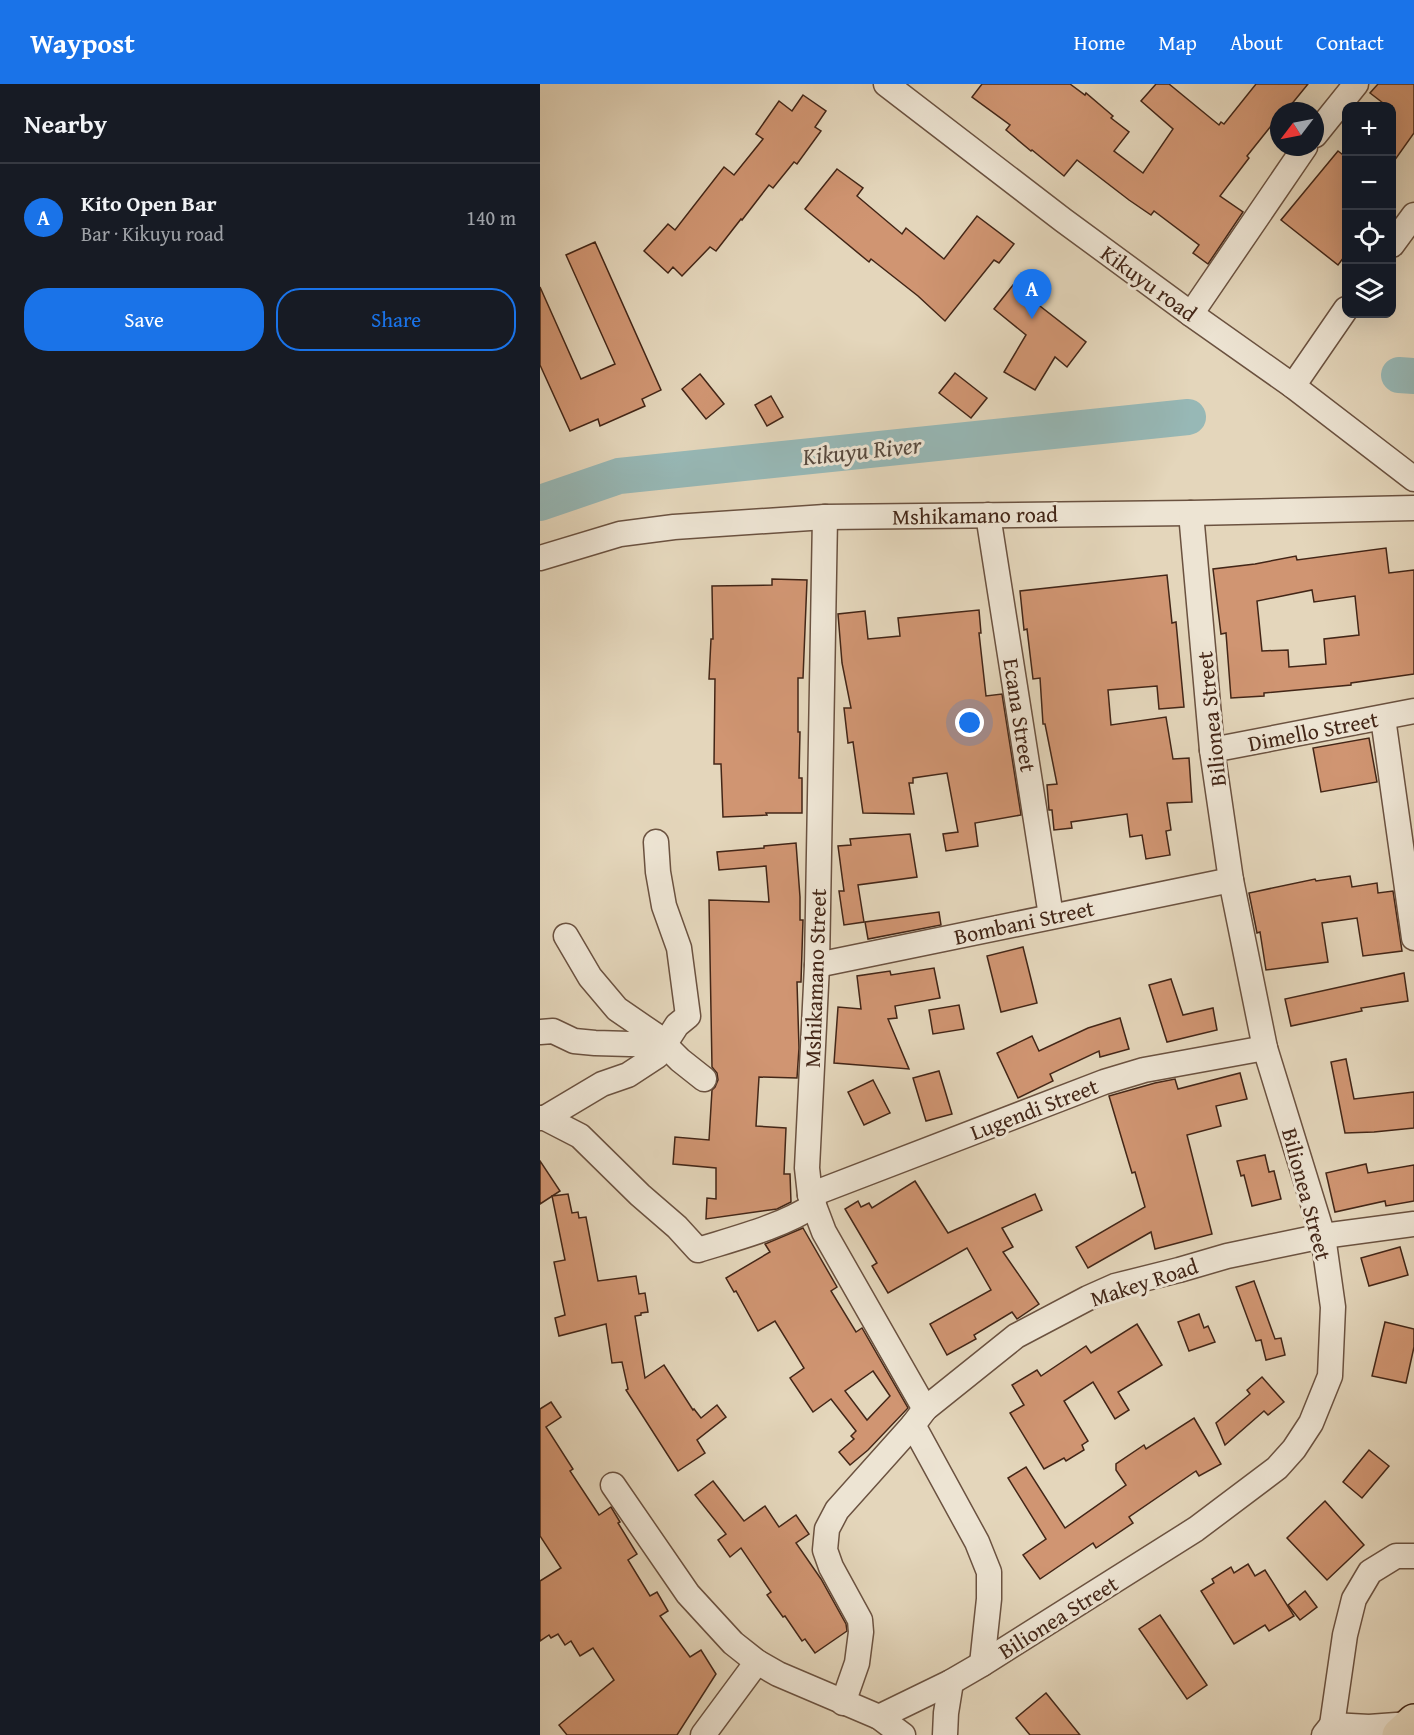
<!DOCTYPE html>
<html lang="en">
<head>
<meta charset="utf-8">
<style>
  body { margin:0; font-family:"Gentium Book Plus",serif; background:#242831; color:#f1f3f6 }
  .controls { position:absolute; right:18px; top:18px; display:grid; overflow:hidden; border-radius:12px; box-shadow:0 6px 24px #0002 }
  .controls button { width:54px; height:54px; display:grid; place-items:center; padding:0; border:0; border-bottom:2px solid #363941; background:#171b24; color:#f1f3f6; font:30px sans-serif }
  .compass { position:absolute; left:730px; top:18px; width:54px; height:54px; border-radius:50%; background:#171b24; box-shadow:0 6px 24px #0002; rotate:238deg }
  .you { position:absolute; left:430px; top:639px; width:21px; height:21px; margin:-15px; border:4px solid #fff; border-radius:50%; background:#1a73e8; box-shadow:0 0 0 9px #1a73e833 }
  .badge { display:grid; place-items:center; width:39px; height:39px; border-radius:50%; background:#1a73e8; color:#fff; font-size:20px; font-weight:700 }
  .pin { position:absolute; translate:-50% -50px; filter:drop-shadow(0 2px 3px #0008) }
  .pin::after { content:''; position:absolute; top:32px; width:21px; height:18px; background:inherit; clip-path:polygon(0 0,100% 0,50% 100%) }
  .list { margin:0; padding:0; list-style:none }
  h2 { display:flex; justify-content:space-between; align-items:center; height:78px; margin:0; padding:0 24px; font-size:26px }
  h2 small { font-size:20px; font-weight:400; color:#9ea1a6 }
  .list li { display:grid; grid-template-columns:39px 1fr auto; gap:18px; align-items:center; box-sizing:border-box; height:108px; padding:0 24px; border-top:2px solid #363941 }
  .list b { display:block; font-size:22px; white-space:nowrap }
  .list p { margin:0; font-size:20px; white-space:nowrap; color:#9ea1a6 }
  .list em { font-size:20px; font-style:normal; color:#9ea1a6 }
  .actions { display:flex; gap:12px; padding:18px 24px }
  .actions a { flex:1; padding:14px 0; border:2px solid #1a73e8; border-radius:24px; text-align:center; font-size:21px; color:#1a73e8 }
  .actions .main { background:#1a73e8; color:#fff }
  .icon { flex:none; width:33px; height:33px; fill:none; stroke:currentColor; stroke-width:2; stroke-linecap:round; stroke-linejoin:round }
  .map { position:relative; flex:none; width:874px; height:1651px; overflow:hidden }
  header { display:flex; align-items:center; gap:36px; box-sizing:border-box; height:84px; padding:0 30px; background:#1a73e8; color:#fff }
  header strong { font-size:28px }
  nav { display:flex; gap:33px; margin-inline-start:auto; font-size:21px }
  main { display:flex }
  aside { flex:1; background:#171b24 }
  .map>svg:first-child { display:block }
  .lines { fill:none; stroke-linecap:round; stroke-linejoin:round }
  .river { stroke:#97b8b6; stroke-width:36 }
  .building { fill:#d09572; stroke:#432617; stroke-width:1.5; fill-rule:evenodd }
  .minor-casing { stroke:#6b5240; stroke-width:27 }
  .trunk-casing { stroke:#432617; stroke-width:36 }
  .minor { stroke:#ede4d3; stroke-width:24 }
  .trunk { stroke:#e4d6bb; stroke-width:33 }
  .labels { text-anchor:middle; stroke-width:6; stroke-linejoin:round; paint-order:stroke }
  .street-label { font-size:22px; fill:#432617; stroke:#ede4d3 }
  .water-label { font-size:24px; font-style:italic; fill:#584a3f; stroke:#ede4d3 }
</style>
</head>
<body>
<header>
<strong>Waypost</strong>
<nav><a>Home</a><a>Map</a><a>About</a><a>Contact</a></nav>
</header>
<main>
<aside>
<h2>Nearby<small></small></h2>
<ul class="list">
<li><span class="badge">A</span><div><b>Kito Open Bar</b><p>Bar · Kikuyu road</p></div><em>140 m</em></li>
</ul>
<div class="actions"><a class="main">Save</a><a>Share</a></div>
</aside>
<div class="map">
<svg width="874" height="1651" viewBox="0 0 874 1651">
  <rect width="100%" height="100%" fill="#e4d6bb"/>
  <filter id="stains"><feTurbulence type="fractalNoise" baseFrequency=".00333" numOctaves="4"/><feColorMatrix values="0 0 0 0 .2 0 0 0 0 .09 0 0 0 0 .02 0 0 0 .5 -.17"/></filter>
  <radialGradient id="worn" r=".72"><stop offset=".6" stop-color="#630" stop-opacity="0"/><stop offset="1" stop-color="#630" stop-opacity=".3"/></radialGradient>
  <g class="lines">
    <g class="river">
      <path d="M859 291 874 292"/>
      <path d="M0 419 79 392 648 333"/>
    </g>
  </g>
  <g class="building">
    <path d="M442 0H530L545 11 546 9 573 32 571 34 589 48 574 67 603 89 633 45 601 17 616 0H629L679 41 681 38 684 40 716 0H768L746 27H739V32L707 72 709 74 680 112 703 128 668 180 653 169 659 161 614 127 611 131 589 116 537 76 524 92 492 66 491 67 466 46 470 41 432 13Z"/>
    <path d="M838 0H874V49L852 80V22H847L830 9Z"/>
    <path d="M263 11 286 27 275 43 281 47 257 80 254 78 233 104 229 101 202 136 201 135 176 167 170 163 142 192 133 183 128 189 104 167 128 140 135 146 184 83 194 91 223 55 216 50 239 17 252 27Z"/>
    <path d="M798 67 807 74V169L798 181 741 136Z"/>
    <path d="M297 85 323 104 317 112 362 150 366 144 404 175 437 132 474 160 459 179 454 176 405 237 378 212 331 175 329 178 265 125Z"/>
    <path d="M55 158 121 306 102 315 105 322 60 342 58 335 30 347 0 281V203L41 295 75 280 26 171Z"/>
    <path d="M473 201 546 258 527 283 515 273 495 306 464 288 486 251 454 225Z"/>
    <path d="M415 289 447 314 431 334 399 309Z"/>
    <path d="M160 290 184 320 166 335 142 305Z"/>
    <path d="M231 312 243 333 227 342 215 321Z"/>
    <path d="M846 464 849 489 874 486V590L811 599V601L724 609V612L691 614 686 549 681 550 673 485 715 480 756 472 757 476ZM772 506 774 518 815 512 819 551 784 555 786 580 749 583 748 566 722 567 717 517Z"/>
    <path d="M627 491 632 539 636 538 644 623 619 625 617 602 568 606 571 641 626 633 633 675 649 674 652 718 627 719 631 746 626 747 630 771 606 775 602 751 590 753 587 730 531 738 532 744 514 746 512 726H509L507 701 517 700 505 640H503L500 594 493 595 487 545 484 546 480 507Z"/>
    <path d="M232 495 267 496 263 594H258V648H260L259 694H262V729H226L227 731 183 733 181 680H174L175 595H169L171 555H173L172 502 232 501Z"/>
    <path d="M439 526 441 549H439L446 612 462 610 481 731 435 739 438 762 406 767 403 750 418 748 407 689 373 694V699H369L374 730 323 729 313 658 308 659 304 624H311L302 579 298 530 325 527 328 555 360 552 358 534Z"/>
    <path d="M829 654 837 698 781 708 773 664Z"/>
    <path d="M370 750 377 793 318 801 324 838 304 841 299 807H304L298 762 311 761 310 755Z"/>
    <path d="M256 759 260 813V836H263L261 898H257L259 964 257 994 219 993 216 1042 246 1044 244 1090H250L251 1118 237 1125 166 1135 167 1114 176 1115V1084L133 1080 135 1053 169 1056 172 1006 175 1003 178 996 177 989 172 983 169 816 229 818 226 782 179 786 177 768 224 764V762Z"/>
    <path d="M810 792 812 803 837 799 838 809 853 807 862 867 823 872 817 834 782 839 788 878 726 886 720 848 717 849 709 809 775 795 776 797Z"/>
    <path d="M399 828 401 841 328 855 325 838Z"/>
    <path d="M483 863 497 919 461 928 447 872Z"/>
    <path d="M394 884 400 914 355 922 357 934 348 935 369 985 294 979 298 923 321 925 317 892 350 887 351 891Z"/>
    <path d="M864 889 868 917 821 924 822 927 751 942 745 915Z"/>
    <path d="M631 895 643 931 673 924 677 946 627 958 609 901Z"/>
    <path d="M419 921 424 945 393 950 389 926Z"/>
    <path d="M580 934 589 965 560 973 559 967 510 990 513 997 478 1014 457 969 492 952 499 967 548 944Z"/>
    <path d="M806 975 814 1015 874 1008V1044L834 1048 805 1049 791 978Z"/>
    <path d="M399 987 412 1030 386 1037 373 994Z"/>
    <path d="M700 989 707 1015 676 1022 681 1042 647 1051 672 1150 615 1165 611 1148 548 1184 536 1163 605 1123 595 1088 592 1089 569 1012 615 999 635 995 638 1005Z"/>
    <path d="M333 996 350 1029 324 1041 308 1008Z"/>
    <path d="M725 1071 729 1088 734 1087 741 1115 712 1122 704 1091 701 1092 697 1077Z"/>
    <path d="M0 1077 20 1107 0 1120Z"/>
    <path d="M826 1080 828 1089 874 1081V1117L846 1122 845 1117 795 1128 786 1089Z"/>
    <path d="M375 1097 408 1149 495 1110 502 1126 462 1144 473 1163 463 1168 499 1220 477 1235 472 1228 434 1251 436 1255 407 1271 390 1240 451 1206 427 1164 348 1209 332 1182 337 1179 305 1125 318 1117 321 1123 329 1119 332 1124Z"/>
    <path d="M28 1110 32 1129 38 1128 39 1134 46 1133 58 1197 96 1192 99 1210 105 1209 108 1228 101 1229V1231L95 1232 105 1294 124 1281 153 1326 154 1325 161 1334 177 1321 186 1333 157 1356 165 1369 138 1387 86 1306 88 1305 82 1278 72 1279 66 1240 19 1252 15 1234 25 1231 14 1178 25 1176 12 1112Z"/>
    <path d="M263 1144 297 1203 291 1207 316 1248 322 1244 368 1324 328 1366 310 1381 299 1368 314 1355 311 1352 316 1347 291 1315 273 1328 250 1294 264 1284 235 1237 218 1247 196 1207 194 1208 186 1194 230 1168 225 1160ZM333 1287 350 1312 327 1336 305 1307Z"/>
    <path d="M860 1163 868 1191 829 1202 821 1174Z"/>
    <path d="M714 1197 735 1255 741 1254 745 1271 726 1276 721 1256 716 1257 696 1203Z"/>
    <path d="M659 1230 664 1244 668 1242 675 1258 649 1267 638 1238Z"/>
    <path d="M845 1238 874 1245V1263L866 1299 832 1292Z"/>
    <path d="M597 1240 622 1281 578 1308 589 1326 575 1335 553 1298 524 1317 548 1357 542 1361 544 1366 526 1377 524 1374 504 1385 470 1329 484 1321 472 1301 497 1286 501 1292 546 1262 551 1269Z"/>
    <path d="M722 1293 744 1318 728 1331 724 1327 685 1361 676 1339 710 1310 707 1306Z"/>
    <path d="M11 1318 21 1333 6 1343 33 1385 30 1387 59 1431 71 1423 80 1438 78 1439 97 1470 88 1476 110 1512 117 1508 128 1527 120 1532 150 1573 161 1566 176 1590 137 1651H27L19 1641 74 1596 53 1564 40 1572 31 1557 25 1561 18 1550 11 1554 9 1551 0 1557V1497L21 1484 0 1452V1325Z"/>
    <path d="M654 1334 681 1380 659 1392 656 1387 589 1433 593 1439 556 1464 553 1459 500 1495 483 1471 506 1455 468 1394 486 1383 525 1444 586 1401 576 1386V1380L604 1361 606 1365Z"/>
    <path d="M829 1366 849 1382 822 1414 803 1398Z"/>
    <path d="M173 1397 204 1437 225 1422 239 1443 256 1431 269 1450 256 1459 281 1495 306 1540 307 1547 275 1569 265 1555 262 1557 245 1532 243 1533 227 1511 231 1508 201 1464 190 1473 178 1456 186 1450 155 1411Z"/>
    <path d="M785 1417 824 1461 787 1496 747 1454Z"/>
    <path d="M708 1480 715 1492 725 1486 754 1532 729 1547 725 1541 694 1560 661 1507 674 1499 672 1495 691 1483 694 1489Z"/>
    <path d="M765 1507 777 1523 760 1536 748 1521Z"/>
    <path d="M620 1531 667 1601 647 1615 599 1545Z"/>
    <path d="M506 1609 540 1651H490L476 1634Z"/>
  </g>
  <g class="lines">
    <defs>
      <g id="minor">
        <path d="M346 0 523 136 651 230 753 302 874 395"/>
        <path d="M775 51 816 0"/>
        <path d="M852 161 874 131"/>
        <path d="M651 230 765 63"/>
        <path d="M753 302 806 225"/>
        <path d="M448 431 511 832"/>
        <path d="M285 433 277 881 267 1084 270 1111 284 1148 385 1325"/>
        <path d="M0 474 80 450 134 443 285 433 651 429 874 424"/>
        <path d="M843 634 874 854"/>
        <path d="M672 666 874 627"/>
        <path d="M26 852 50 893 77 925 115 951 140 976 164 995"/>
        <path d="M277 881 691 796"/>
        <path d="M0 948 13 947 34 957 55 959 125 961"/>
        <path d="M0 1034H5L40 1052 100 1111 137 1143 158 1166C193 1155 244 1142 274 1121"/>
        <path d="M5 1034 62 1000 88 991 117 972 137 941 148 932 139 864 124 822 118 788 116 758"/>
        <path d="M270 1111 564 998 604 986 725 964"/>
        <path d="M373 1341 437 1458 449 1488V1515L442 1580"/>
        <path d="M73 1401 148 1510 193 1559 217 1578 238 1590 339 1633 363 1651"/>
        <path d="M303 1619 317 1579 321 1548 320 1536 291 1483 285 1466 287 1445 297 1426 373 1341 385 1325 476 1252 548 1214 575 1202 639 1186 687 1172 783 1152 874 1140"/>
        <path d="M339 1633 411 1598 442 1580 656 1445 737 1384 754 1365 771 1339 790 1292 793 1223 783 1152 725 964 691 796 672 666 651 429"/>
        <path d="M792 1641 805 1551 814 1515 830 1488 856 1472H874"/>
        <path d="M163 1651 217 1578"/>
        <path d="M405 1651 406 1629 411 1598"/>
        <path d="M784 1651 792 1641 829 1643 870 1640"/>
      </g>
      <path id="trunk" d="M859 1651 874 1637"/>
    </defs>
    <use href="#minor" class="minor-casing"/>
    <use href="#trunk" class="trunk-casing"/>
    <use href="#minor" class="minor"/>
    <use href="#trunk" class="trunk"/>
  </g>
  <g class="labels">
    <g class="street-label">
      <text transform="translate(609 199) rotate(36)" y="8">Kikuyu road</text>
      <text transform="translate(435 431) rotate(-1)" y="8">Mshikamano road</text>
      <text transform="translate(480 631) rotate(81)" y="8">Ecana Street</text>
      <text transform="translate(671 635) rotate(-96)" y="8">Bilionea Street</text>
      <text transform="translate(773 647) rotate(-11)" y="8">Dimello Street</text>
      <text transform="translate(484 838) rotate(-12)" y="8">Bombani Street</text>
      <text transform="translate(275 894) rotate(-88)" y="8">Mshikamano Street</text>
      <text transform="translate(494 1025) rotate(-21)" y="8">Lugendi Street</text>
      <text transform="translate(767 1110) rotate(75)" y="8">Bilionea Street</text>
      <text transform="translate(604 1198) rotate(-18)" y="8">Makey Road</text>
      <text transform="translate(518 1533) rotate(-32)" y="8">Bilionea Street</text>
    </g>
    <g class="water-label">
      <text transform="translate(322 367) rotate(-6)" y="8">Kikuyu River</text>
    </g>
  </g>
  <rect width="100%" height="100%" filter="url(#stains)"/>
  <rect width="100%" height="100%" fill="url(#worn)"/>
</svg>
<div class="controls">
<button>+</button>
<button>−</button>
<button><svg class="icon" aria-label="locate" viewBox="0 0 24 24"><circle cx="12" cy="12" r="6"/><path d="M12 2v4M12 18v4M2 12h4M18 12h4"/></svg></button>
<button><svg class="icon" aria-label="layers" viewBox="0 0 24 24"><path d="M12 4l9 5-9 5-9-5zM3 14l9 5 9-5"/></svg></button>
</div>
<svg class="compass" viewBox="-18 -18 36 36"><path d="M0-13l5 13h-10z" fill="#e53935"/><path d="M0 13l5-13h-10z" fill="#9ea1a6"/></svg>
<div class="you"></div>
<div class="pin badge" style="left:492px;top:235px">A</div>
</div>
</main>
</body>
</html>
